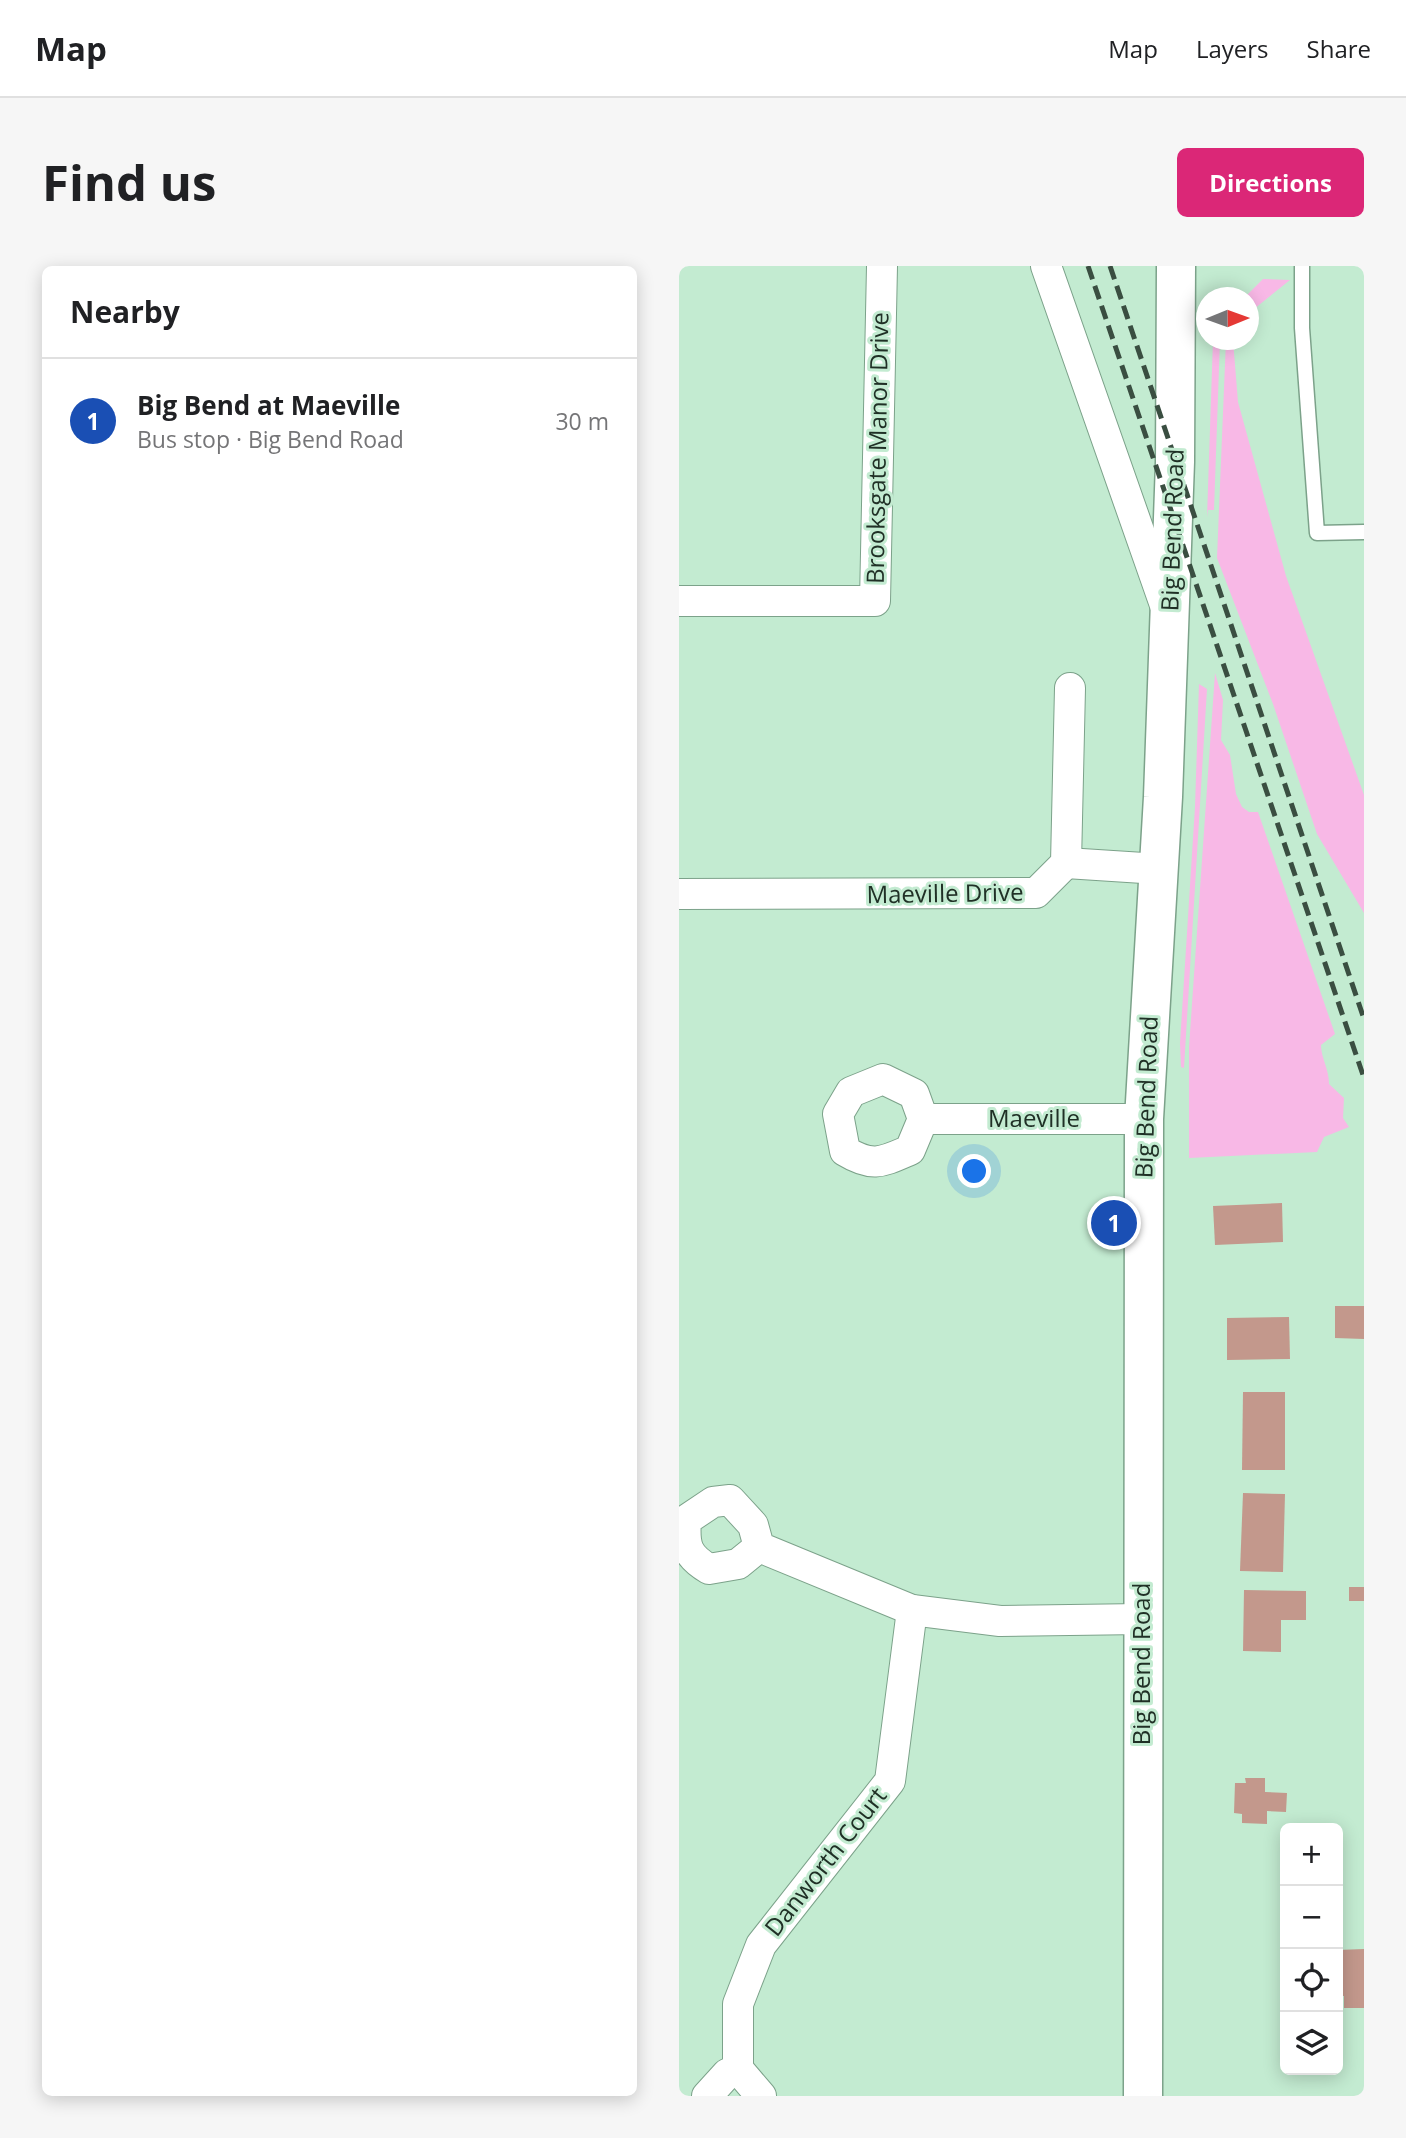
<!DOCTYPE html>
<html lang="en">
<head>
<meta charset="utf-8">
<style>
  body { margin:0; font-family:"Open Sans",sans-serif; background:#f6f6f6; color:#202124 }
  .controls { position:absolute; right:21px; bottom:21px; display:grid; overflow:hidden; border-radius:10px; box-shadow:0 4px 18px #0003 }
  .controls button { width:63px; height:63px; display:grid; place-items:center; padding:0; border:0; border-bottom:2px solid #e0e0e0; background:#fff; color:#202124; font:35px sans-serif }
  .compass { position:absolute; left:517px; top:21px; width:63px; height:63px; border-radius:50%; background:#fff; box-shadow:0 4px 18px #0003; rotate:89deg }
  .you { position:absolute; left:296px; top:906px; width:24px; height:24px; margin:-18px; border:5px solid #fff; border-radius:50%; background:#1a73e8; box-shadow:0 0 0 10px #1a73e833 }
  .badge { display:grid; place-items:center; width:46px; height:46px; border-radius:50%; background:#db2777; color:#fff; font-size:23px; font-weight:700 }
  .pin { position:absolute; translate:-50% -50%; border:4px solid #fff; box-shadow:0 2px 7px #0006 }
  .list { margin:0; padding:0; list-style:none }
  h2 { display:flex; justify-content:space-between; align-items:center; height:91px; margin:0; padding:0 28px; font-size:30px }
  h2 small { font-size:23px; font-weight:400; color:#757577 }
  .list li { display:grid; grid-template-columns:46px 1fr auto; gap:21px; align-items:center; box-sizing:border-box; height:126px; padding:0 28px; border-top:2px solid #e0e0e0 }
  .list b { display:block; font-size:26px; white-space:nowrap }
  .list p { margin:0; font-size:23px; white-space:nowrap; color:#757577 }
  .list em { font-size:23px; font-style:normal; color:#757577 }
  .icon { flex:none; width:38px; height:38px; fill:none; stroke:currentColor; stroke-width:2; stroke-linecap:round; stroke-linejoin:round }
  .map { position:relative; flex:none; width:685px; height:1830px; overflow:hidden; border-radius:10px }
  header { display:flex; align-items:center; gap:42px; box-sizing:border-box; height:98px; padding:0 35px; background:#fff; border-bottom:2px solid #e0e0e0 }
  header strong { font-size:33px }
  nav { display:flex; gap:38px; margin-inline-start:auto; font-size:24px }
  .intro { display:flex; align-items:center; justify-content:space-between; box-sizing:border-box; height:168px; padding:0 42px }
  h1 { margin:0; font-size:49px }
  .button { padding:18px 32px; border-radius:10px; background:#db2777; color:#fff; font-size:24px; font-weight:700 }
  main { display:flex; gap:42px; padding:0 42px }
  aside { flex:1; background:#fff; border-radius:10px; box-shadow:0 4px 18px #0003 }
  .map>svg:first-child { display:block }
  .green { fill:#f8b8e6 }
  .building { fill:#c3988c }
  .lines { fill:none; stroke-linecap:round; stroke-linejoin:round }
  .service-casing { stroke:#7ca28a; stroke-width:17 }
  .minor-casing { stroke:#7ca28a; stroke-width:32 }
  .primary-casing { stroke:#7ca28a; stroke-width:41 }
  .service { stroke:#fff; stroke-width:14 }
  .minor { stroke:#fff; stroke-width:30 }
  .primary { stroke:#fff; stroke-width:38 }
  .rail { stroke:#3a4e41; stroke-width:5; stroke-dasharray:14 7; stroke-linecap:butt }
  .labels { text-anchor:middle; stroke-width:6; stroke-linejoin:round; paint-order:stroke }
  .street-label { font-size:24px; fill:#203026; stroke:#c3ebd1 }
</style>
</head>
<body>
<header>
<strong>Map</strong>
<nav><a>Map</a><a>Layers</a><a>Share</a></nav>
</header>
<div class="intro"><h1>Find us</h1><a class="button">Directions</a></div>
<main>
<aside>
<h2>Nearby<small></small></h2>
<ul class="list">
<li><span class="badge" style="background:#1a4fb4">1</span><div><b>Big Bend at Maeville</b><p>Bus stop · Big Bend Road</p></div><em>30 m</em></li>
</ul>
</aside>
<div class="map">
<svg width="685" height="1830" viewBox="0 0 685 1830">
  <rect width="100%" height="100%" fill="#c3ebd1"/>
  <g class="green">
    <path d="M584 13 611 14 570 47V32L566 31Z"/>
    <path d="M534 74H541L535 244H529L528 251Z"/>
    <path d="M547 74H554L559 136 607 310 685 529V647L638 568 594 438 538 292Z"/>
    <path d="M536 407 544 434 542 474 551 489 557 528 563 541 570 546H579L656 768 642 779C642 792 650 803 650 818L665 832 664 852 670 861 645 871 638 886 510 892V781Z"/>
    <path d="M520 418 528 423 505 802 502 801 501 777 516 541Z"/>
  </g>
  <g class="building">
    <path d="M603 937 604 976 536 979 534 940Z"/>
    <path d="M656 1040H685V1073L656 1072Z"/>
    <path d="M610 1051 611 1093 548 1094V1052Z"/>
    <path d="M564 1126H606V1204H563Z"/>
    <path d="M564 1227 606 1228 604 1306 561 1305Z"/>
    <rect x="670" y="1321" width="15" height="14"/>
    <path d="M565 1324 627 1325V1354H602V1386L564 1385Z"/>
    <path d="M566 1512H586V1526L608 1527 607 1546 588 1545V1558L563 1557V1548L555 1547 556 1517H567Z"/>
    <path d="M685 1683V1742H665V1730H659V1684Z"/>
  </g>
  <g class="lines">
    <defs>
      <path id="service" d="M623 0V62L638 267 685 266"/>
      <g id="minor">
        <path d="M367 0 486 339"/>
        <path d="M0 335H196L203 0"/>
        <path d="M387 597 480 603"/>
        <path d="M0 628 357 627 387 597 391 422"/>
        <path d="M244 853 231 884C203 896 194 902 166 885L159 848 172 826 204 813 235 828 244 853H465"/>
        <path d="M80 1281 59 1298 30 1303C8 1290 5 1280 7 1254L34 1236 51 1234 74 1259 80 1281 233 1344 321 1355 463 1353"/>
        <path d="M28 1830 48 1808 59 1803"/>
        <path d="M82 1830 59 1803V1738L82 1679 211 1515 233 1344"/>
      </g>
      <path id="primary" d="M464 1830 465 853 484 531 496 196 497 0"/>
    </defs>
    <use href="#service" class="service-casing"/>
    <use href="#minor" class="minor-casing"/>
    <use href="#primary" class="primary-casing"/>
    <use href="#service" class="service"/>
    <use href="#minor" class="minor"/>
    <use href="#primary" class="primary"/>
    <g class="rail">
      <path d="M409 0 685 812"/>
      <path d="M431 0 685 753"/>
    </g>
  </g>
  <g class="labels">
    <g class="street-label">
      <text transform="translate(199 182) rotate(-89)" y="8">Brooksgate Manor Drive</text>
      <text transform="translate(494 264) rotate(-88)" y="8">Big Bend Road</text>
      <text transform="translate(266 628) rotate(-1)" y="8">Maeville Drive</text>
      <text transform="translate(468 831) rotate(-88)" y="8">Big Bend Road</text>
      <text x="355" y="861">Maeville</text>
      <text transform="translate(463 1398) rotate(-90)" y="8">Big Bend Road</text>
      <text transform="translate(147 1596) rotate(-52)" y="8">Danworth Court</text>
    </g>
  </g>
</svg>
<div class="controls">
<button>+</button>
<button>−</button>
<button><svg class="icon" aria-label="locate" viewBox="0 0 24 24"><circle cx="12" cy="12" r="6"/><path d="M12 2v4M12 18v4M2 12h4M18 12h4"/></svg></button>
<button><svg class="icon" aria-label="layers" viewBox="0 0 24 24"><path d="M12 4l9 5-9 5-9-5zM3 14l9 5 9-5"/></svg></button>
</div>
<svg class="compass" viewBox="-18 -18 36 36"><path d="M0-13l5 13h-10z" fill="#e53935"/><path d="M0 13l5-13h-10z" fill="#757577"/></svg>
<div class="you"></div>
<div class="pin badge" style="left:435px;top:957px;background:#1a4fb4">1</div>
</div>
</main>
</body>
</html>
